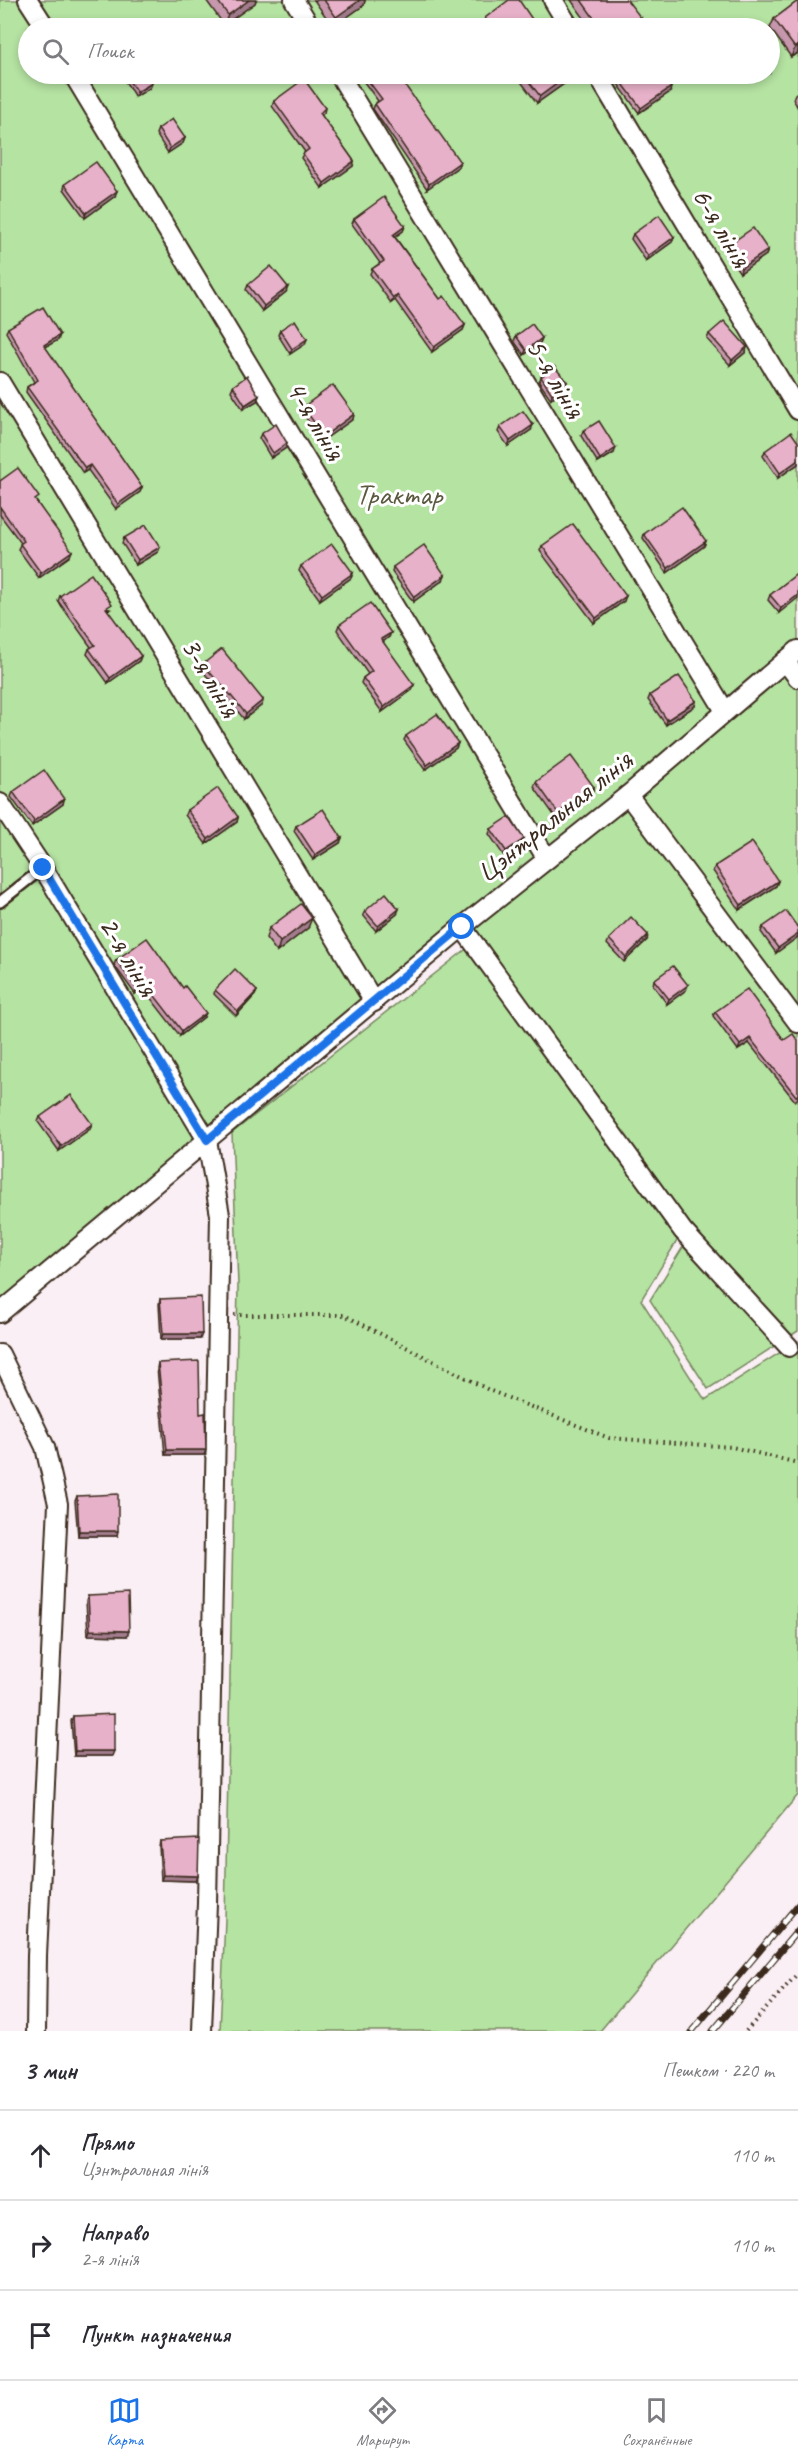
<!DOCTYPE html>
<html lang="ru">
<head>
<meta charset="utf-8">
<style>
  body { margin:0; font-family:Caveat,sans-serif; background:#f7f7f7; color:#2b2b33 }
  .stop { position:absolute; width:18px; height:18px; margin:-14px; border:4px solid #1a73e8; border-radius:50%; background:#fff }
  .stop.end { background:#1a73e8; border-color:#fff; box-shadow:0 2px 6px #0008 }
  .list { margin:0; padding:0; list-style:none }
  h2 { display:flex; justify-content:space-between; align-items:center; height:78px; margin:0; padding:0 24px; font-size:26px }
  h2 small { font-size:20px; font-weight:400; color:#7c7c81 }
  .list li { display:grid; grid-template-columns:39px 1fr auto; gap:18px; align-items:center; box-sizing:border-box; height:90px; padding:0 24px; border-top:2px solid #e1e1e2 }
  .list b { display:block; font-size:22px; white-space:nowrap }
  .list p { margin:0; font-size:20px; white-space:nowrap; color:#7c7c81 }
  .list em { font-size:20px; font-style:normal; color:#7c7c81 }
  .icon { flex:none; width:33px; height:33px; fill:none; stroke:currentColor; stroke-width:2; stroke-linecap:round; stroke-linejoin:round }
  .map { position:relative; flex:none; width:798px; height:2031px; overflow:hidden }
  .search { position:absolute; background:#fff; box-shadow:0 3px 9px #0003; left:18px; right:18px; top:18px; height:66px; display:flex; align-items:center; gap:15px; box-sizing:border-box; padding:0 21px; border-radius:33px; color:#7c7c81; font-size:22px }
  .sheet { height:348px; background:#fff }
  nav { display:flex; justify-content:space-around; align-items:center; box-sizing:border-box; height:84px; border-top:2px solid #e1e1e2; background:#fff; font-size:16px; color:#7c7c81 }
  nav a { display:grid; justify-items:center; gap:3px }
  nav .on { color:#1a73e8 }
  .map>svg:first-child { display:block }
  .green { fill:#b5e3a2; stroke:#788660; stroke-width:1.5; fill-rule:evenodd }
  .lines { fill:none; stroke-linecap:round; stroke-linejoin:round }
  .lane-casing { stroke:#3b2a1e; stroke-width:14 }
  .street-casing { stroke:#3b2a1e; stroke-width:22 }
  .path { stroke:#3b2a1e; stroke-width:4; stroke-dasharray:1.5 4.5; stroke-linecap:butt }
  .lane { stroke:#fff; stroke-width:9 }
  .street { stroke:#fff; stroke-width:18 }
  .rail-casing { stroke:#3b2a1e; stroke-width:7 }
  .rail { stroke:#fff; stroke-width:4.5; stroke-dasharray:14; stroke-linecap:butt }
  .wall { fill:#c798ad; stroke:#3b2a1e; stroke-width:1.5 }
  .shaded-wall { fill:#a27c8d; stroke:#3b2a1e; stroke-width:1.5 }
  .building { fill:#e7b1c9; stroke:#3b2a1e; stroke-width:1.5 }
  .route { stroke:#1a73e8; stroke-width:8 }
  .labels { text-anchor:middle; stroke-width:6; stroke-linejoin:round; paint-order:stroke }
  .street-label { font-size:30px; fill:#3b2a1e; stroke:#fff }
  .park-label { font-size:30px; fill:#5a583f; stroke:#fff }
</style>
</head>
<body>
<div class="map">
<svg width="798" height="2031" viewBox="0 0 798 2031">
  <rect width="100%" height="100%" fill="#faeff4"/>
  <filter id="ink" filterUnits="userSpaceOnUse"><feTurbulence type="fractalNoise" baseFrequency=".0167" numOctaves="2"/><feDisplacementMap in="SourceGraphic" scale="12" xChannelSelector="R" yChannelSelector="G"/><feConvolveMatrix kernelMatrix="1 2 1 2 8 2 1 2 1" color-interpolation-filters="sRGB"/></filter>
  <g filter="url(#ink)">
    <g class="green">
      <path d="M0 0H798V1331L708 1389 650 1300 693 1231 463 916 0 1303ZM28 28H770V74H28Z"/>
      <path d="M474 943 683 1231 641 1300 705 1400 798 1341V1795L600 2031H220L225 1920 238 1285 232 1133Z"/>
    </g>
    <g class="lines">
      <defs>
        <path id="lane" d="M0 902 43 868"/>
        <g id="street">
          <path d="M28 0 46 28"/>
          <path d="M294 0 311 28"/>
          <path d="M553 0 570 28"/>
          <path d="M73 74 547 859"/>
          <path d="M339 74 725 711"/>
          <path d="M597 74 798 410"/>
          <path d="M0 382 374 1002"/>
          <path d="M785 661 798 678"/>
          <path d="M628 795 798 1023"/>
          <path d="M0 803 43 868 207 1140 220 1215 207 1903 202 2031"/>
          <path d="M462 927 683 1231 789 1347"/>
          <path d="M0 1313 462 927 628 795 798 650"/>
          <path d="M0 1354 45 1447 58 1504 37 1956 36 2031"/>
        </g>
      </defs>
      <use href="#lane" class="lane-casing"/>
      <use href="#street" class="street-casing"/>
      <g class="path">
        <path d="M234 1315H344L491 1391 609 1438 732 1447 798 1463"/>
        <path d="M746 2031 798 1973"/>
      </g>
      <use href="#lane" class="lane"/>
      <use href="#street" class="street"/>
      <defs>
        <g id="rail">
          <path d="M692 2031 798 1905"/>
          <path d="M713 2031 798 1930"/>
        </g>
      </defs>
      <use href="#rail" class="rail-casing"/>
      <use href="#rail" class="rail"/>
    </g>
    <g class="wall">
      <path d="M206 0H256L255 3 224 25Z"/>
      <path d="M314 0H365L364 5 333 27Z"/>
      <path d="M571 0H627L637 28H591Z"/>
      <path d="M798 1V53L791 57 770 28 774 19Z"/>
      <path d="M485 18 538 28H485L482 25Z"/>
      <path d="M28 56V67L25 63 26 58Z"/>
      <path d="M34 74H45L39 79Z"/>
      <path d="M125 74 152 83 150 88 135 97 123 78Z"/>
      <path d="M358 74H397L458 167 427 189 373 109 375 104 378 101Z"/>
      <path d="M516 74H570L568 81 537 103 516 75Z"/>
      <path d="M620 80 670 92 639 113 618 84Z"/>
      <path d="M798 92V108L793 99 795 94Z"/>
      <path d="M274 101 325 108 324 113 321 115 354 161 353 166 322 188 301 158 303 154 305 152 272 106Z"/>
      <path d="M158 129 185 138 183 143 168 153 156 134Z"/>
      <path d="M65 184 115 196 85 218 64 189Z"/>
      <path d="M354 219 405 226 403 231 395 237 440 299 465 325 463 330 432 352 395 300 391 303 370 274 372 269 380 263 352 224Z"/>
      <path d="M633 234 674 237 672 242 646 261 631 239Z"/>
      <path d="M727 246 768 250 766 255 740 273 725 251Z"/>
      <path d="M248 285 286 292 262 311 246 290Z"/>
      <path d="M8 328 58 340 45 347 142 487 140 492 116 509 88 470 83 473 26 392 27 387 34 382 6 332Z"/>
      <path d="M280 330 305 344 290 354 278 335Z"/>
      <path d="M709 334 746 352 730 365 707 339Z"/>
      <path d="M516 336 542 338 540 343 524 355 514 341Z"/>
      <path d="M541 377 565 387 551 399 539 382Z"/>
      <path d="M233 386 257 401 243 409 231 391Z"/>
      <path d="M303 407 354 414 353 419 322 441 301 411Z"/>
      <path d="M500 427 531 430 508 446 498 432Z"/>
      <path d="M583 431 614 453 598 463 581 436Z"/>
      <path d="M261 434 286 448 271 458 259 438Z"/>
      <path d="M798 442V464L778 478 763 456 765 451Z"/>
      <path d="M0 481 37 502 70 556 39 578 18 549 21 543 0 515Z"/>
      <path d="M644 534 706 541 704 546 667 573 643 538Z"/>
      <path d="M124 538 160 547 158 552 136 565 122 543Z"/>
      <path d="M542 546 624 601 594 623 540 551Z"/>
      <path d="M301 566 353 573 351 578 320 600 299 571Z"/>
      <path d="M393 567 443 580 413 602 392 572Z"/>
      <path d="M798 573 779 613 768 600 770 595Z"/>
      <path d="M60 596 110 609 107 610 141 656 139 661 108 683 87 654 89 649 91 647 58 601Z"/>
      <path d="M339 625 389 637 383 642 412 690 382 712 361 683 363 678 368 674 337 630Z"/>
      <path d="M203 664 263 700 262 705 244 719 217 686 216 687 201 669Z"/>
      <path d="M650 695 696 701 695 706 666 725 648 700Z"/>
      <path d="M406 736 458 743 456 748 425 770 404 740Z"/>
      <path d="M536 782 594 787 592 792 556 818 534 787Z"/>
      <path d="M13 792 64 799 63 804 32 826 11 797Z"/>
      <path d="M187 810 238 817 237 822 206 844 185 815Z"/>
      <path d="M296 826 340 843 313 860 294 831Z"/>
      <path d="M491 829 522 844 504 856 489 834Z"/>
      <path d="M715 866 778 881 776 886 739 910 713 871Z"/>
      <path d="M365 911 397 914 376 931 363 915Z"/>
      <path d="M763 927 798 928 776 953 761 932Z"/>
      <path d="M269 928H308L277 952 266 938Z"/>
      <path d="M609 939 647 940 624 962 607 944Z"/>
      <path d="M116 960 204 1017 180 1036 143 988 135 994 114 965Z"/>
      <path d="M654 980 686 990 667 1004 653 985Z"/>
      <path d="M215 990 257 991 255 995 236 1016 214 994Z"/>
      <path d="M715 1012 784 1040 798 1098 795 1101 749 1043 738 1050 713 1016Z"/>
      <path d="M40 1117 92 1124 90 1129 59 1151 38 1122Z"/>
      <path d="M160 1299 200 1339H161L159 1304Z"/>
      <path d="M158 1363 200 1414 204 1455H165L157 1368Z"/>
      <path d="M77 1496 117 1536H78L75 1501Z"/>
      <path d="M88 1596 127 1636 88 1635 86 1601Z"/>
      <path d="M73 1716 112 1756H74L71 1721Z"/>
      <path d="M160 1841 198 1876 196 1881 161 1880 159 1846Z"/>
    </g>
    <g class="shaded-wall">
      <path d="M249 0H256L255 3 224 25 228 15Z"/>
      <path d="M360 0H365L364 5 333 27 336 17Z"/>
      <path d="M641 18 637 28H627Z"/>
      <path d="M798 45V53L791 57 795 48Z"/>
      <path d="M570 74 568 81 537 103 540 96Z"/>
      <path d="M152 83 150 88 135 97 137 92Z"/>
      <path d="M671 87 670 92 639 113 641 108Z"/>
      <path d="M185 138 183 143 168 153 170 148Z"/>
      <path d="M354 161 353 166 322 188 324 183Z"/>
      <path d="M460 162 458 167 427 189 429 184Z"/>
      <path d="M117 191 115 196 85 218 86 213Z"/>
      <path d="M405 226 403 231 391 239 393 235Z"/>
      <path d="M674 237 672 242 646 261 648 256Z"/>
      <path d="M768 250 766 255 740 273 741 268Z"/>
      <path d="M288 287 286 292 262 311 264 306Z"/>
      <path d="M397 295 395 300 391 303 393 298Z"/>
      <path d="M465 325 463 330 432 352 434 347Z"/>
      <path d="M60 335 58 340 42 349 44 345Z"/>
      <path d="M542 338 540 343 524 355 526 350Z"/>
      <path d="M307 339 305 344 290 354 292 349Z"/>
      <path d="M747 347 746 352 730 365 732 360Z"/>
      <path d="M567 382 565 387 551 399 552 394Z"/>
      <path d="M259 396 257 401 243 409 245 405Z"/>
      <path d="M354 414 353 419 322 441 324 436Z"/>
      <path d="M533 425 531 430 508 446 510 441Z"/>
      <path d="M287 443 286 448 271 458 273 453Z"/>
      <path d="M616 448 614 453 598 463 600 459Z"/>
      <path d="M798 460V464L778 478 780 473Z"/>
      <path d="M90 465 88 470 83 473 85 468Z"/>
      <path d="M142 487 140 492 116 509 118 504Z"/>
      <path d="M706 541 704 546 667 573 668 568Z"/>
      <path d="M160 547 158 552 136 565 138 560Z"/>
      <path d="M72 551 70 556 39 578 41 573Z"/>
      <path d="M353 573 351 578 320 600 322 595Z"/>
      <path d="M445 575 443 580 413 602 414 597Z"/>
      <path d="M798 595V598L779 613 781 608Z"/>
      <path d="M626 596 624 601 594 623 596 618Z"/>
      <path d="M391 633 389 637 380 644 381 639Z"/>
      <path d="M141 656 139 661 108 683 110 678Z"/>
      <path d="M414 685 412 690 382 712 384 707Z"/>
      <path d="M263 700 262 705 244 719 246 714Z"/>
      <path d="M696 701 695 706 666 725 667 720Z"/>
      <path d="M458 743 456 748 425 770 427 765Z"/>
      <path d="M594 787 592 792 556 818 558 813Z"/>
      <path d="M64 799 63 804 32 826 34 821Z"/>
      <path d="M238 817 237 822 206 844 208 839Z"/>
      <path d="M342 838 340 843 313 860 315 855Z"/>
      <path d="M524 839 522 844 504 856 506 851Z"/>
      <path d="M778 881 776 886 739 910 741 905Z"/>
      <path d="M399 909 397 914 376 931 378 926Z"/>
      <path d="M312 918 308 928 277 952 280 942Z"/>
      <path d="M798 934V937L776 953 778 948Z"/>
      <path d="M648 935 647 940 624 962 626 957Z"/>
      <path d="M145 983 143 988 135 994 137 989Z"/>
      <path d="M688 985 686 990 667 1004 669 999Z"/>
      <path d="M257 991 255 995 236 1016 238 1011Z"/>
      <path d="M206 1013 204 1017 180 1036 182 1031Z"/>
      <path d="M750 1038 749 1043 738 1050 740 1045Z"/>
      <path d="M92 1124 90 1129 59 1151 61 1146Z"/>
      <path d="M163 1334H202L200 1339H161Z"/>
      <path d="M167 1450H206L204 1455H165Z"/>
      <path d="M79 1531H118L117 1536H78Z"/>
      <path d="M90 1630 129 1631 127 1636 88 1635Z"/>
      <path d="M75 1751H114L112 1756H74Z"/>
      <path d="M163 1875 198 1876 196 1881 161 1880Z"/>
    </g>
    <g class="building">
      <path d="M217 0H249L228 15Z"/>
      <path d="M324 0H360L336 17Z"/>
      <path d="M509 0H519L538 28H493L485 18Z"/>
      <path d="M581 0H627L641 18 627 28H601Z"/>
      <path d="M798 1V45L795 48 774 19Z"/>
      <path d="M124 74H146L152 83 137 92Z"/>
      <path d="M363 74H397L460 162 429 184 375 104 382 99Z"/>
      <path d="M523 74H570L540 96Z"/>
      <path d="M628 74H662L671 87 641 108 620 80Z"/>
      <path d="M304 79 325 108 320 113 354 161 324 183 303 154 309 149 274 101Z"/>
      <path d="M172 119 185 138 170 148 158 129Z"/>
      <path d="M96 162 117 191 86 213 65 184Z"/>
      <path d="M384 197 405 226 393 235 440 299 444 296 465 325 434 347 397 295 393 298 372 269 384 261 354 219Z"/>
      <path d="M659 215 674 237 648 256 633 234Z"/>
      <path d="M753 228 768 250 741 268 727 246Z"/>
      <path d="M271 266 288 287 264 306 248 285Z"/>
      <path d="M43 307 60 335 44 345 142 487 118 504 90 465 85 468 27 387 38 380 8 328Z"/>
      <path d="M295 320 307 339 292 349 280 330Z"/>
      <path d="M724 321 747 347 732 360 709 334Z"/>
      <path d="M532 324 542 338 526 350 516 336Z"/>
      <path d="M554 366 567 382 552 394 541 377Z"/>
      <path d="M247 376 259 396 245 405 233 386Z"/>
      <path d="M333 385 354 414 324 436 303 407Z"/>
      <path d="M523 411 533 425 510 441 500 427Z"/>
      <path d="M599 421 616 448 600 459 583 431Z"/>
      <path d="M276 424 287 443 273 453 261 434Z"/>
      <path d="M791 432 798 442V460L780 473 765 451Z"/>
      <path d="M18 468 39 497 35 500 72 551 41 573 20 544 24 541 0 507V481Z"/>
      <path d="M682 507 706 541 668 568 644 534Z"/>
      <path d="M573 524 626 596 596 618 542 546Z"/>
      <path d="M146 525 160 547 138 560 124 538Z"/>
      <path d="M332 544 353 573 322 595 301 566Z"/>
      <path d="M424 545 445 575 414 597 393 567Z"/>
      <path d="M798 573V595L781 608 770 595Z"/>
      <path d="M91 574 112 604 106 608 141 656 110 678 89 649 95 645 60 596Z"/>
      <path d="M370 603 391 633 381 639 414 685 384 707 363 678 372 671 339 625Z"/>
      <path d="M222 649 263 700 246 714 219 681 218 682 203 664Z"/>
      <path d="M679 676 696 701 667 720 650 695Z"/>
      <path d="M437 714 458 743 427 765 406 736Z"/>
      <path d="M571 756 594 787 558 813 536 782Z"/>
      <path d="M44 770 64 799 34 821 13 792Z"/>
      <path d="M218 788 238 817 208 839 187 810Z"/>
      <path d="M323 809 342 838 315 855 296 826Z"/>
      <path d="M509 817 524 839 506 851 491 829Z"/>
      <path d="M752 842 778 881 741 905 715 866Z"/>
      <path d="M386 893 399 909 378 926 365 911Z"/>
      <path d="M301 904 312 918 280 942 269 928Z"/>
      <path d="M786 911 798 928V934L778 948 763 927Z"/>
      <path d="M631 917 648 935 626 957 609 939Z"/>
      <path d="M147 938 183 988 185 986 206 1013 182 1031 145 983 137 989 116 960Z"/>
      <path d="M673 966 688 985 669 999 654 980Z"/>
      <path d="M235 969 257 991 238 1011 215 990Z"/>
      <path d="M747 989 784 1040 793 1034 798 1041V1095L796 1096 750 1038 740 1045 715 1012Z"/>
      <path d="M71 1095 92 1124 61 1146 40 1117Z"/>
      <path d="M201 1297 202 1334H163L160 1299Z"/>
      <path d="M199 1361 200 1414 205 1413 206 1450H167L158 1363Z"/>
      <path d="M118 1494V1531H79L77 1496Z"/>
      <path d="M128 1594 129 1631 90 1630 88 1596Z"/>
      <path d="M114 1714V1751H75L73 1716Z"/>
      <path d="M199 1839 198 1876 163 1875 160 1841Z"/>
    </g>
  </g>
  <g class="lines" filter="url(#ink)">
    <path class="route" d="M43 868 207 1140 462 927"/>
  </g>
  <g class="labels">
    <g class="street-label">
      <text transform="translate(722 227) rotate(59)" y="10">6-я лінія</text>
      <text transform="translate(556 378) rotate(59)" y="10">5-я лінія</text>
      <text transform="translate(316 420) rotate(59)" y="10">4-я лінія</text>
      <text transform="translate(211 677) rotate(59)" y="10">3-я лінія</text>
      <text transform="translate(554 816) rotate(-39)" y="10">Цэнтральная лінія</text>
      <text transform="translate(129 956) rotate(59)" y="10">2-я лінія</text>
    </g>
    <g class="park-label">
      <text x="399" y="504">Трактар</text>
    </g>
  </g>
</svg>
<div class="stop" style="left:462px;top:927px"></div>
<div class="stop end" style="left:43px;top:868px"></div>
<div class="search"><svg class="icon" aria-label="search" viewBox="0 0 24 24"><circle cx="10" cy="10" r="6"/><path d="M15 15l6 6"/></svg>Поиск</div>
</div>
<section class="sheet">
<h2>3 мин<small>Пешком · 220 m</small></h2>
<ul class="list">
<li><svg class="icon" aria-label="ahead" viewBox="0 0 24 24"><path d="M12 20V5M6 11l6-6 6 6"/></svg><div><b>Прямо</b><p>Цэнтральная лінія</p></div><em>110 m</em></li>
<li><svg class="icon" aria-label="right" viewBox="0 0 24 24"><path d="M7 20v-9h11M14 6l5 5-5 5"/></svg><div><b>Направо</b><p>2-я лінія</p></div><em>110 m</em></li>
<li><svg class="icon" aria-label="arrive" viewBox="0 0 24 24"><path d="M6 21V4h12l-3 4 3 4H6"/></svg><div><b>Пункт назначения</b></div></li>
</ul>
</section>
<nav>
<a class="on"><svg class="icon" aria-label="map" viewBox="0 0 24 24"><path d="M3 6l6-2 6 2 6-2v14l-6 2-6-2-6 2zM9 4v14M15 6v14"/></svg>Карта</a>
<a><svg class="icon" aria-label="directions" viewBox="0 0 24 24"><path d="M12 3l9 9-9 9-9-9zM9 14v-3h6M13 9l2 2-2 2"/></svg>Маршрут</a>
<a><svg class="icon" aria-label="saved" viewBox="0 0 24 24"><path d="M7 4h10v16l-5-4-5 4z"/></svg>Сохранённые</a>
</nav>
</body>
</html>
